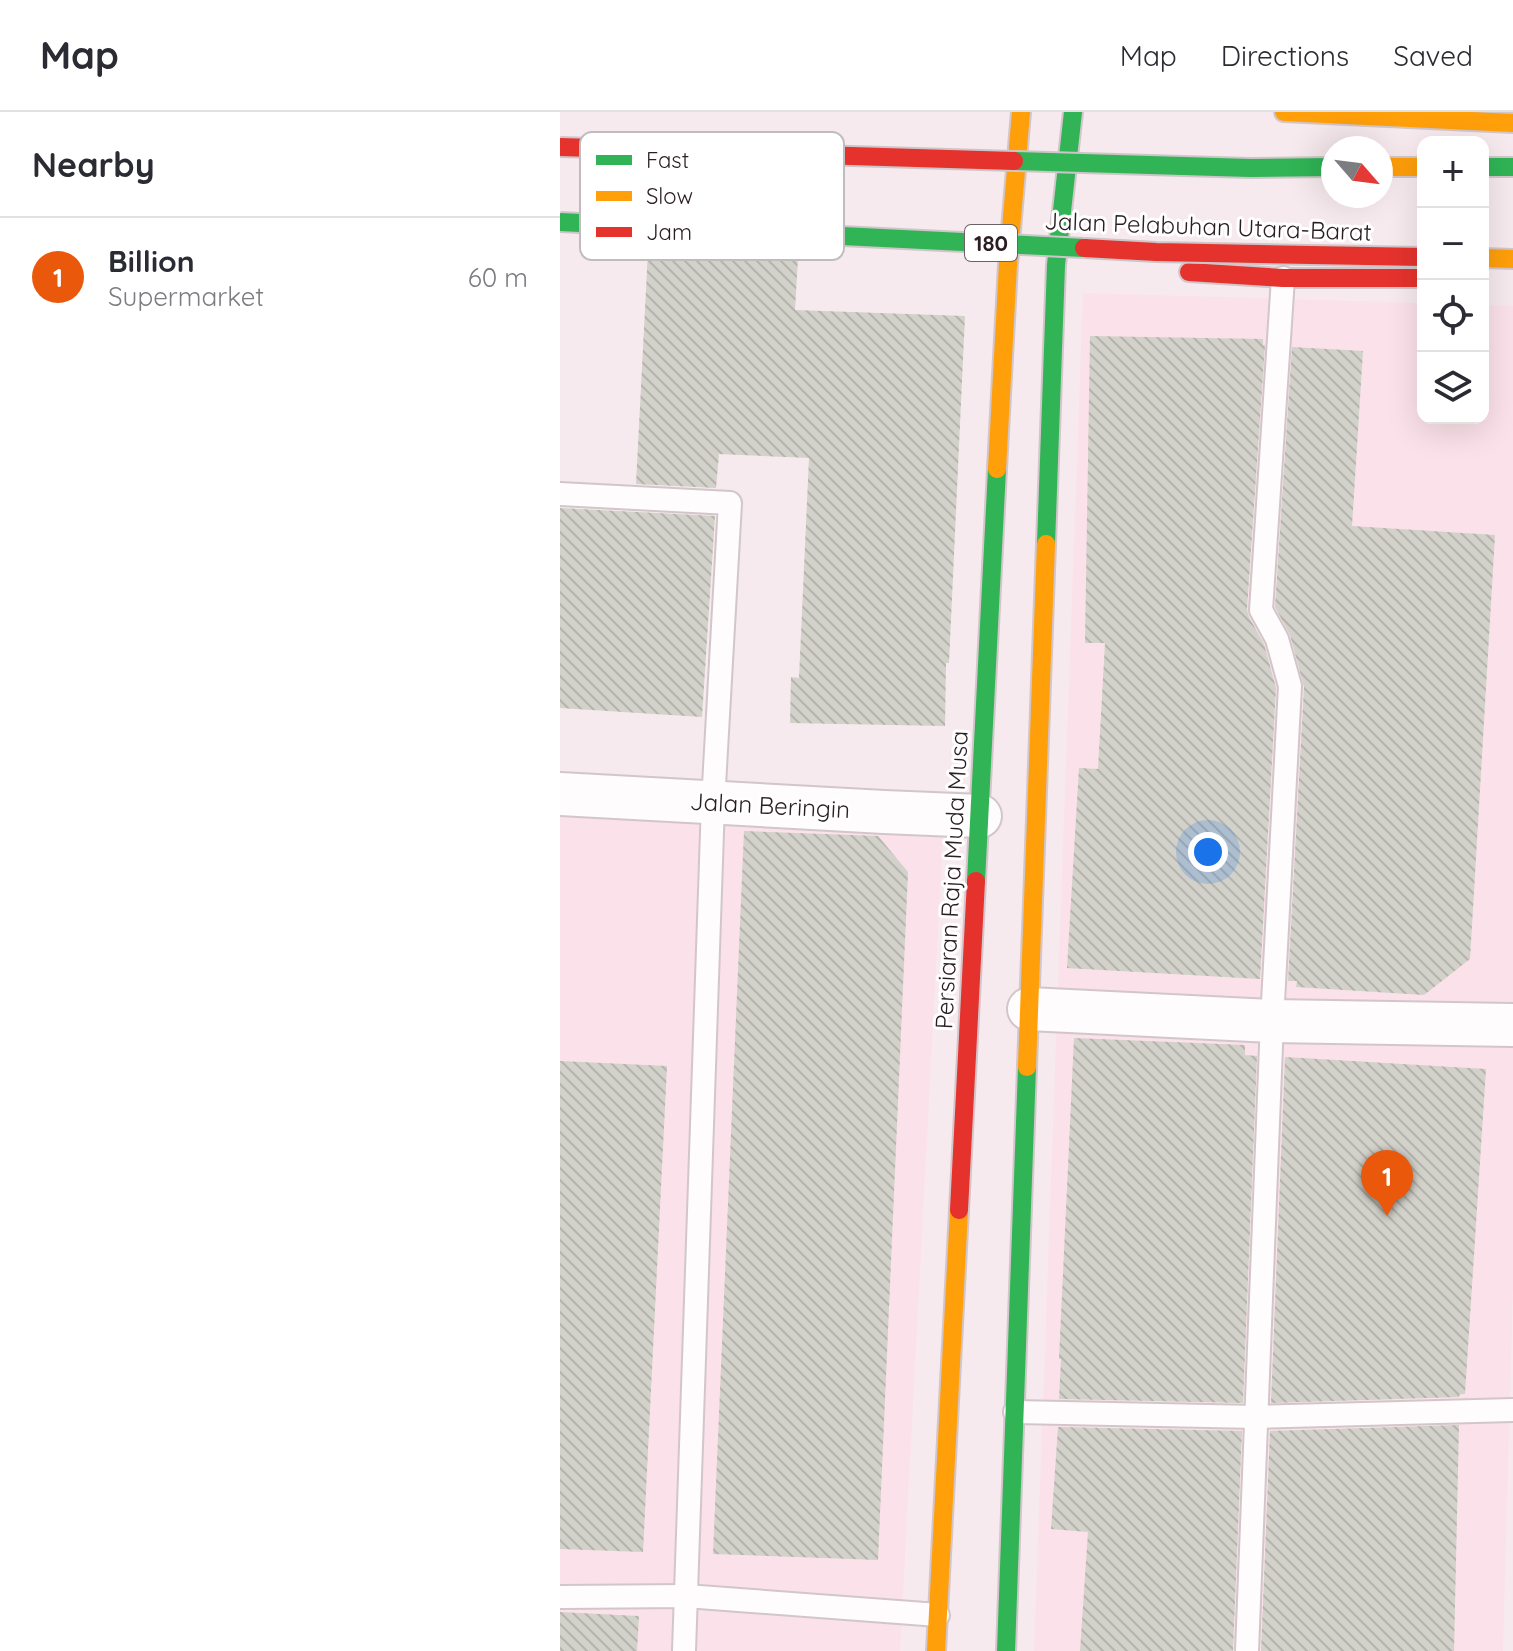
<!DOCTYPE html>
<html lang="en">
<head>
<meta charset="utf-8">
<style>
  body { margin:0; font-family:Quicksand,sans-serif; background:#f7f7f7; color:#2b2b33 }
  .controls { position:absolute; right:24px; top:24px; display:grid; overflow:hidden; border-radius:16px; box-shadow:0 8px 32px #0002 }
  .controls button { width:72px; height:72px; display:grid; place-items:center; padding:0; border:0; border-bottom:2px solid #e1e1e2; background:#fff; color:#2b2b33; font:40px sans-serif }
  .compass { position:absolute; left:761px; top:24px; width:72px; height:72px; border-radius:50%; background:#fff; box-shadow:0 8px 32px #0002; rotate:118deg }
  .you { position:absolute; left:648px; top:740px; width:28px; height:28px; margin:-20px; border:6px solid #fff; border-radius:50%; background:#1a73e8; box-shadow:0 0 0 12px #1a73e833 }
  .badge { display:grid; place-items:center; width:52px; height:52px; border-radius:50%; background:#ea580c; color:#fff; font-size:26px; font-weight:700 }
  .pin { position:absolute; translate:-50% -66px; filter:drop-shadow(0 2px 4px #0008) }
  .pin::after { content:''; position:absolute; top:42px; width:28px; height:24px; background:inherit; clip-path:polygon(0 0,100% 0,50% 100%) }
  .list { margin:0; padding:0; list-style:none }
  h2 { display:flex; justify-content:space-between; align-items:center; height:104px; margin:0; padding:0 32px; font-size:34px }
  h2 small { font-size:26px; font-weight:400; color:#7c7c81 }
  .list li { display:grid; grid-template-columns:52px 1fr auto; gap:24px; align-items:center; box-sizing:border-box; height:120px; padding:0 32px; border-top:2px solid #e1e1e2 }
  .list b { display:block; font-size:30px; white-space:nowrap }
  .list p { margin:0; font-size:26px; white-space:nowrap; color:#7c7c81 }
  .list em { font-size:26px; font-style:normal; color:#7c7c81 }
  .icon { flex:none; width:44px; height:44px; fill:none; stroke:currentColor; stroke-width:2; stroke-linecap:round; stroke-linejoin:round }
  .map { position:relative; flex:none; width:953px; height:1539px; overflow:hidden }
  header { display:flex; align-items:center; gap:48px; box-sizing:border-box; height:112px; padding:0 40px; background:#fff; border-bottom:2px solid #e1e1e2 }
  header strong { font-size:38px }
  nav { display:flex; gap:44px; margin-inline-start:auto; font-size:28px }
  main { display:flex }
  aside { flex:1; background:#fff }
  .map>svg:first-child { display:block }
  .built { fill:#fbe1e9 }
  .building { fill:url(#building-back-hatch) }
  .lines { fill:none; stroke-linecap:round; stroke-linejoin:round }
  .lane-casing { stroke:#d2c6ca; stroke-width:26 }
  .street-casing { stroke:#d2c6ca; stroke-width:46 }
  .fast-casing { stroke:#d2c6ca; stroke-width:22 }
  .slow-casing { stroke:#d2c6ca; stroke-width:22 }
  .jam-casing { stroke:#d2c6ca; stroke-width:22 }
  .lane { stroke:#fefcfc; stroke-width:22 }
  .street { stroke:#fefcfc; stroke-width:42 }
  .fast { stroke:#30b455; stroke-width:18 }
  .slow { stroke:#ff9f0a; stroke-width:18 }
  .jam { stroke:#e5322d; stroke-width:18 }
  .fast-bridge-casing { stroke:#cdc6c8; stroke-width:22; stroke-linecap:butt }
  .jam-bridge-casing { stroke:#cdc6c8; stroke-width:22; stroke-linecap:butt }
  .fast-bridge { stroke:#30b455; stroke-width:18 }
  .jam-bridge { stroke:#e5322d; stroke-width:18 }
  .labels { text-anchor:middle; stroke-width:6; stroke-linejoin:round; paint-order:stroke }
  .shield { fill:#fff; stroke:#6b6264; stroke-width:2 }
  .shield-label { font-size:22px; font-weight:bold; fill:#2b1e22 }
  .street-label { font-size:24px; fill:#2b1e22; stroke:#fff }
  .key { fill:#fff; stroke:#bfbcbd; stroke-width:2 }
  .key-label { font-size:22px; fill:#2b1e22 }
</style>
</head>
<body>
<header>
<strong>Map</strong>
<nav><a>Map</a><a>Directions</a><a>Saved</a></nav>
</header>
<main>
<aside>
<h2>Nearby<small></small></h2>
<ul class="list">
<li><span class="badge">1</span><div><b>Billion</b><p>Supermarket</p></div><em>60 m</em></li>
</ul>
</aside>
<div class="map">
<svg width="953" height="1539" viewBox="0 0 953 1539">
  <defs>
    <pattern id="building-back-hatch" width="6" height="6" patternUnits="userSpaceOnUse" patternTransform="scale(2)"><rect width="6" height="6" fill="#d2d1ca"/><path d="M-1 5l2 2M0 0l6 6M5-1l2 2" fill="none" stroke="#b4b3ad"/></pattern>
  </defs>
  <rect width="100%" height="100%" fill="#f7eaee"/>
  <g class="built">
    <path d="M523 181 863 191V306H923V193L953 194V1172L943 1539H474Z"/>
    <path d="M0 697 383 722 340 1539H0Z"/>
  </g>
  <g class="building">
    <path d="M88 139 238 146 235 198 405 204 389 551H386L385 614 230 611 231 565 239 566 249 346 159 342 156 376 76 372Z"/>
    <path d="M530 224 703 227V233H705L687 497 689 505 704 532 716 576 700 867 507 856 519 656 538 657 545 531H525Z"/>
    <path d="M732 235 803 239 792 414 935 423 910 847 864 883 736 875 737 869H728L744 575 730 523 715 495Z"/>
    <path d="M0 396 155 404 142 605 0 596Z"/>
    <path d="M184 719 318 724 348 760 318 1448 153 1442Z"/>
    <path d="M514 926 685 933V943L697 944 683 1291 499 1287 501 1247H499Z"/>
    <path d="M725 945 926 957 905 1282H900L899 1285 711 1291Z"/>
    <path d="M0 949 107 954 83 1440 0 1437Z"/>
    <path d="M899 1313 894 1539H701L710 1319Z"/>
    <path d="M498 1315 682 1319 673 1539H520L528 1420 491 1417Z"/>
    <path d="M0 1500 79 1504 77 1539H0Z"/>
  </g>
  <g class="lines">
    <defs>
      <g id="lane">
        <path d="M0 382 170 391 153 691 124 1539"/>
        <path d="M455 1300 696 1305 953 1298"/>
        <path d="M0 1485 126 1484 378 1503"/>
        <path d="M687 1539 712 909 730 574 717 527 701 498 723 166"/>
      </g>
      <g id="street">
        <path d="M0 682 324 700 420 704"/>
        <path d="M469 897 712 909 953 913"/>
      </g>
      <g id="fast">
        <path d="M923 55H953"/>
        <path d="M486 432 496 153 513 0"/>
        <path d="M416 769 437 357"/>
        <path d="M446 1539 467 955"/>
      </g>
      <g id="slow">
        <path d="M724 0 953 11"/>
        <path d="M821 55H863"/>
        <path d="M923 146 953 147"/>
        <path d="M437 357 448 152 461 0"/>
        <path d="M467 955 486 432"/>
        <path d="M376 1539 399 1098"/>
      </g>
      <g id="jam">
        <path d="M629 160 723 166H860"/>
        <path d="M399 1098 416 769"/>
      </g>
    </defs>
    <use href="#lane" class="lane-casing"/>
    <use href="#street" class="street-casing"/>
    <use href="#fast" class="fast-casing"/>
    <use href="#slow" class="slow-casing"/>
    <use href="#jam" class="jam-casing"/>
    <use href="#lane" class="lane"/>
    <use href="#street" class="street"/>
    <use href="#fast" class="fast"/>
    <use href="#slow" class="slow"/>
    <use href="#jam" class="jam"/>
    <defs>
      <g id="fast-bridge">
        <path d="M454 49 690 56 773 55"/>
        <path d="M0 110 524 136"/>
      </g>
      <g id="jam-bridge">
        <path d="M0 35 454 49"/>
        <path d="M524 136 596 140 863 145"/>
      </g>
    </defs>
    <use href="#fast-bridge" class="fast-bridge-casing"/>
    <use href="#jam-bridge" class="jam-bridge-casing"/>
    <use href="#fast-bridge" class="fast-bridge"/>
    <use href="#jam-bridge" class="jam-bridge"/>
  </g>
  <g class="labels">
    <rect class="shield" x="405" y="113" width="52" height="36" rx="6"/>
    <g class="shield-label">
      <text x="431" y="139">180</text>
    </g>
    <g class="street-label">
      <text transform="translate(648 115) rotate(2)" y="8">Jalan Pelabuhan Utara-Barat</text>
      <text transform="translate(210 694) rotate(3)" y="8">Jalan Beringin</text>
      <text transform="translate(392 768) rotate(-87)" y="8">Persiaran Raja Muda Musa</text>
    </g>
  </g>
  <rect x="20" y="20" width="264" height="128" rx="12" class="key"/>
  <rect x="36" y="43" width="36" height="10" fill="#30b455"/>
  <rect x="36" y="79" width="36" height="10" fill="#ff9f0a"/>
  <rect x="36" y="115" width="36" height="10" fill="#e5322d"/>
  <g class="key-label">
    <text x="86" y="56">Fast</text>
    <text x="86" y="92">Slow</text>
    <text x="86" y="128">Jam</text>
  </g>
</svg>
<div class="controls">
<button>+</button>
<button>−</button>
<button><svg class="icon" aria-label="locate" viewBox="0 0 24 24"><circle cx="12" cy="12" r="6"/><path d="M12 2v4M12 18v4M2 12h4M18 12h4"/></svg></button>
<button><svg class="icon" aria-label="layers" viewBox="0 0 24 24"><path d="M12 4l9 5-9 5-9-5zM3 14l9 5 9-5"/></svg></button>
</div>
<svg class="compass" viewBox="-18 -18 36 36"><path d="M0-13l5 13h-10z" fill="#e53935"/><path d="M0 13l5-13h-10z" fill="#7c7c81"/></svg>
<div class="you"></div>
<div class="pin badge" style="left:827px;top:1104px">1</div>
</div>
</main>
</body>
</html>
